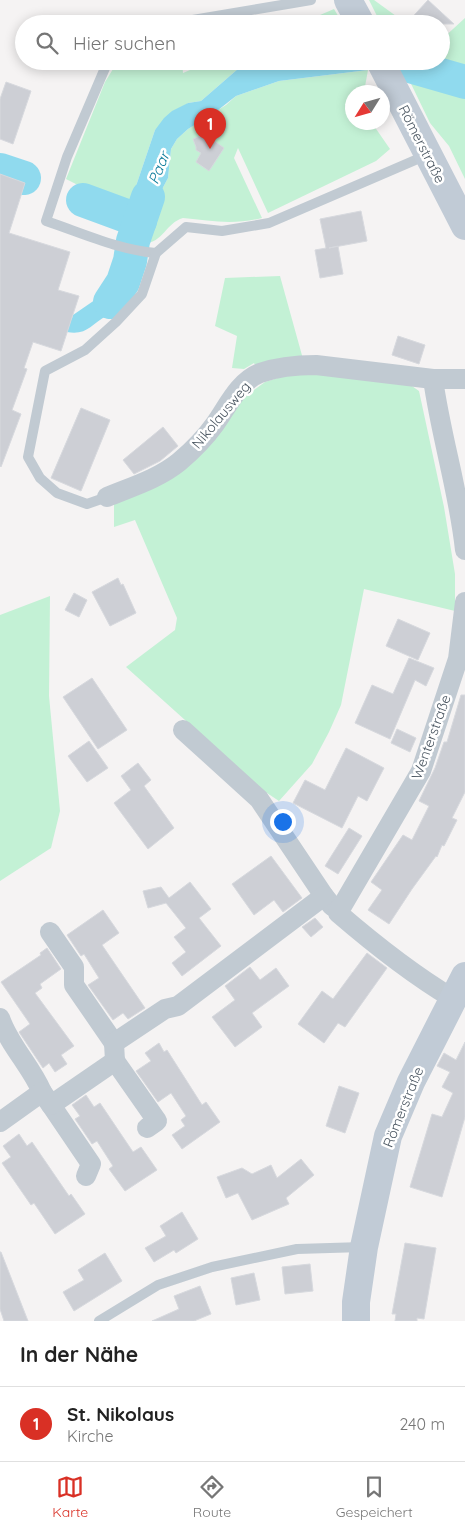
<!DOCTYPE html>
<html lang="de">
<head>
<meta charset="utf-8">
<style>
  body { margin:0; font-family:Quicksand,sans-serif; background:#f2f2f2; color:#222 }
  .compass { position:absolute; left:345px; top:85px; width:45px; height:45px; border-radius:50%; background:#fff; box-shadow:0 2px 12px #0003; rotate:233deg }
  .you { position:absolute; left:282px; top:821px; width:18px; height:18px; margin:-12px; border:4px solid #fff; border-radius:50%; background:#1a73e8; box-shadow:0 0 0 8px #1a73e833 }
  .badge { display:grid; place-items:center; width:32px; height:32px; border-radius:50%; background:#d93025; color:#fff; font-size:16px; font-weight:700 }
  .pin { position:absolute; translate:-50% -41px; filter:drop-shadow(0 1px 2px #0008) }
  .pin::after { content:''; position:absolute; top:26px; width:18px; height:15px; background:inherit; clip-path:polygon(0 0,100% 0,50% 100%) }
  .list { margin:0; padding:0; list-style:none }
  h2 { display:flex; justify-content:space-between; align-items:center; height:65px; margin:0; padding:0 20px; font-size:21px }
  h2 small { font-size:16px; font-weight:400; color:#767676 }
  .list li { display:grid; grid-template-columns:32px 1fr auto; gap:15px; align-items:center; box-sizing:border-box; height:75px; padding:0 20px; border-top:1px solid #e0e0e0 }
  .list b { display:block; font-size:19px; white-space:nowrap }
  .list p { margin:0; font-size:16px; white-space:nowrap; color:#767676 }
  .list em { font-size:16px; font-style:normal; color:#767676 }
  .icon { flex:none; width:28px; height:28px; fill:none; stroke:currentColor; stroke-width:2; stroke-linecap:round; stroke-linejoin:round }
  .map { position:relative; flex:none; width:465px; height:1321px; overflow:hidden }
  .search { position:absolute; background:#fff; box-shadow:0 2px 12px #0003; left:15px; right:15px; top:15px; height:55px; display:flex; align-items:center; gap:12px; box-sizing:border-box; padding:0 18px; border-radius:28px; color:#767676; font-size:19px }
  .sheet { height:140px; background:#fff }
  nav { display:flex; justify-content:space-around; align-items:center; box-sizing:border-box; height:70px; border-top:1px solid #e0e0e0; background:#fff; font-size:14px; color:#767676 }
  nav a { display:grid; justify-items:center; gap:2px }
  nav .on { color:#d93025 }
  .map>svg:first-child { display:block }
  .green { fill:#c3f1d5 }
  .water { fill:#90daee }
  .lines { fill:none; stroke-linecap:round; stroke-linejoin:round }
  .river { stroke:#90daee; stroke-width:34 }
  .building { fill:#cdcfd5; stroke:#d7d9de }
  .lane { stroke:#c1cad2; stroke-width:10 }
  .street { stroke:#c1cad2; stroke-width:20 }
  .secondary { stroke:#c1cbd6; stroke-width:28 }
  .labels { text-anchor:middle; stroke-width:5; stroke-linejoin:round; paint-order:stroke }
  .street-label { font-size:14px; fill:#4a5661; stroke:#fff }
  .water-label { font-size:15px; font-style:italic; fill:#0c7c9b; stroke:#fff }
</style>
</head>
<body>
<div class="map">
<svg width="465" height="1321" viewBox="0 0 465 1321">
  <rect width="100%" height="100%" fill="#f5f3f3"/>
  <g class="green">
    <path d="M369 0H374L407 24H381Z"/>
    <path d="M334 9 343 24H299Z"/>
    <path d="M465 18V179L449 146 430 123 400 61H441V40Z"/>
    <path d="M118 61H182L183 73 211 61H276L254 70 239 68 201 101 188 103 155 130 137 183 131 212 66 179 105 82Z"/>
    <path d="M368 70 364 92H352V122L372 123 390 149 376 161 268 213 238 148 234 158 262 218C234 225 211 221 183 218 165 223 162 246 141 243L149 214 168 178 171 149 177 139 188 129 226 105 236 96 279 81Z"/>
    <path d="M280 276 303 359 256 367 254 363 244 369 232 368 237 336 215 326 225 278Z"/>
    <path d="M297 372 409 384 419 391 444 507 455 574V611L364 589 341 705 329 732 312 764 279 801 264 791 126 667 175 630 177 618 135 520 114 527V501L169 478 236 403 265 382Z"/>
    <path d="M50 596 49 696 60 811 51 848 0 881V615Z"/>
  </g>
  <g class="water">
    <path d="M276 61H364L368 70 279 81 236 96 213 114 188 129 177 139 171 149 168 178 149 214 141 243 126 239 137 183 155 130 164 118 172 111 188 103 201 101 239 68 254 70Z"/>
    <path d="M122 259 137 264C134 276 133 291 125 302 120 309 114 311 106 316 92 324 86 336 67 332L57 313 72 318 73 315 105 293 112 285Z"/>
  </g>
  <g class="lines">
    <g class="river">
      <path d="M392 61 465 82"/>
      <path d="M0 170 24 178"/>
      <path d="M83 200 140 221"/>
      <path d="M110 302 123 282 130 261 133 241 148 197"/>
    </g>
  </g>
  <g class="building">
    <path d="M428 0 454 24H406Z"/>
    <path d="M6 82 31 91 13 144 0 139V99Z"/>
    <path d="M205 134 224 148 209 171 196 162 201 153 196 150V147L193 139Z"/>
    <path d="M0 174 25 183 9 233 70 252 58 290 79 296 61 351 33 342 24 368 27 369 12 410 21 414 1 467 0 466Z"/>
    <path d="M361 211 367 241 329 248 338 246 343 274 320 278 315 250 326 248 320 219Z"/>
    <path d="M398 336 425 345 419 364 392 355Z"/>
    <path d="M81 408 110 420 81 491 51 478Z"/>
    <path d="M163 427 178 446 160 461 134 474 123 460Z"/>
    <path d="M118 578 121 585 123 584 136 613 110 626 92 592Z"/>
    <path d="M74 593 87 600 79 617 65 610Z"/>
    <path d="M398 619 430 633 418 660 386 646Z"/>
    <path d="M409 658 434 668 426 686 415 680 390 739 355 723 372 685 393 694Z"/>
    <path d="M92 678 127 730 98 749 63 697Z"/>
    <path d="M461 695H465V792L452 818 457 820 444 846 442 845 437 857 436 856 412 889 389 924 368 910 382 890 371 882 403 835 412 840 429 806 419 801 435 768 444 742H447Z"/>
    <path d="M397 729 416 738 410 752 391 743Z"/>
    <path d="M89 741 108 768 87 782 68 756Z"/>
    <path d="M346 748 384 768 367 801 358 796 342 828 293 803 305 780 325 790Z"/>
    <path d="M138 763 151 780 144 786 174 828 148 849 114 803 131 790 121 776Z"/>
    <path d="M349 828 362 836 338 874 325 866Z"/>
    <path d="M271 856 302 898 283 912 274 900 254 915 232 884Z"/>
    <path d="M190 882 211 909 199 918 221 946 182 976 172 963 186 952 174 937 186 928 166 903 148 908 143 891 161 887 169 898Z"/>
    <path d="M103 910 119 933 102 945 145 1008 128 1019 123 1013 113 1020 88 985 99 978 84 954 81 956 67 935Z"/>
    <path d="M315 918 323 927 311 937 302 927Z"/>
    <path d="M47 948 61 969 40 984 42 988 35 993 74 1046 61 1055 67 1064 55 1072 49 1063 43 1068 19 1032 30 1024 1 982 41 955 40 953Z"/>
    <path d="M367 953 387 968 345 1027 338 1023 324 1043 298 1024 322 991 333 999Z"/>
    <path d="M250 967 260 980 276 968 289 986 252 1013 262 1027 235 1047 212 1017 235 1000 225 986Z"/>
    <path d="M465 1042V1117L442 1197 410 1187 432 1114 442 1117 453 1093 442 1087 450 1072 437 1066 444 1053 456 1060Z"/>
    <path d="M159 1043 164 1052 167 1050 202 1105 206 1102 220 1122 182 1149 172 1135 185 1126 181 1120 186 1116 171 1093 158 1102 136 1071 151 1061 145 1053Z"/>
    <path d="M339 1086 359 1093 345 1133 326 1126Z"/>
    <path d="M86 1095 94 1107 100 1103 133 1152 141 1147 157 1170 125 1191 109 1169 113 1166 97 1141 92 1144 75 1119 80 1116 72 1105Z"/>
    <path d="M19 1134 27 1146 32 1142 69 1196 71 1194 85 1214 55 1234 34 1203 31 1205 2 1163 11 1157 3 1146Z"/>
    <path d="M301 1159 314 1175 286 1198 289 1204 252 1220 238 1193 226 1198 217 1177 242 1168 252 1174 271 1165 277 1178Z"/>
    <path d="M182 1212 198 1239 176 1253 174 1250 154 1262 145 1248 166 1236 160 1226Z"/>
    <path d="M405 1243 436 1248 424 1319 417 1318V1321H395L396 1314H392Z"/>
    <path d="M0 1252H1L28 1321H4L0 1309Z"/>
    <path d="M105 1253 122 1281 74 1311 63 1292 84 1280 78 1270Z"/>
    <path d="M310 1264 313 1291 285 1294 282 1267Z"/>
    <path d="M254 1273 260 1300 236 1305 231 1278Z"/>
    <path d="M200 1286 211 1314 194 1321H152L179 1309 174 1296Z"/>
  </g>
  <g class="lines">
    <g class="lane">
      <path d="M169 24 311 0"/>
      <path d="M108 61 67 157 46 221C82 233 119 250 156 253"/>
      <path d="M107 497 87 504 57 493 40 478 28 457 45 371 85 350 116 322 142 294 156 253 186 227 222 231 269 223 427 155"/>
      <path d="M99 1321 158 1285 212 1267 297 1249 363 1247"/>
    </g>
    <g class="street">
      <path d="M433 379C441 437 459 492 465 550"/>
      <path d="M107 497C131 487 158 479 179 462 192 451 205 438 215 424 228 406 238 382 260 373 277 367 298 365 316 365L433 379H465"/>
      <path d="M183 730 259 799 324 896 332 906"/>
      <path d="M50 932 74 967V985L114 1043"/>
      <path d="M452 998C412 974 374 944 338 913L421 771 458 659 465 602"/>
      <path d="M0 1018C9 1045 31 1066 42 1092"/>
      <path d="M115 1061 157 1121 147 1128"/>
      <path d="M51 1105 91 1164 86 1176"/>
      <path d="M0 1122 42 1092 51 1105 115 1061 114 1043 165 1009 178 1006 324 896"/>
    </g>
    <g class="secondary">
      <path d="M348 0 361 24"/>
      <path d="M380 61 465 226"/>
      <path d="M356 1321V1302L364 1247 388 1136 411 1082 465 976"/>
    </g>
  </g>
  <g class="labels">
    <g class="street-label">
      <text transform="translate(422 144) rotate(63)" y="5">Römerstraße</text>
      <text transform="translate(221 415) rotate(-50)" y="5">Nikolausweg</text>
      <text transform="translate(431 737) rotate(-70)" y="5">Wenterstraße</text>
      <text transform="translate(403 1107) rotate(-68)" y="5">Römerstraße</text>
    </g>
    <g class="water-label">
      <text transform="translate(159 168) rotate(-68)" y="5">Paar</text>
    </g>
  </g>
</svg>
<svg class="compass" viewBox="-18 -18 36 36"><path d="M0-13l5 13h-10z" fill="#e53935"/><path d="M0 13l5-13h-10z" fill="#767676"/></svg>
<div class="you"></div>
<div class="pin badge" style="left:210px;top:149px">1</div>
<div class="search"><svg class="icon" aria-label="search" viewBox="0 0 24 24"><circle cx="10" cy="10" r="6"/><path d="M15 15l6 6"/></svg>Hier suchen</div>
</div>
<section class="sheet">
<h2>In der Nähe<small></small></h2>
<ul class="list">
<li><span class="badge">1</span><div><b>St. Nikolaus</b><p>Kirche</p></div><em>240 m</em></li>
</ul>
</section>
<nav>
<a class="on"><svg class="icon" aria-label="map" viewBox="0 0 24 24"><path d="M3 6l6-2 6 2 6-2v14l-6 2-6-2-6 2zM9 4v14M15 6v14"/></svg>Karte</a>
<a><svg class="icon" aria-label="directions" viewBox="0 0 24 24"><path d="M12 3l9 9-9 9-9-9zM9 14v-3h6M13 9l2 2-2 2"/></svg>Route</a>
<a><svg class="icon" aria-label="saved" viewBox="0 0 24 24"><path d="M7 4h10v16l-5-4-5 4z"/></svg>Gespeichert</a>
</nav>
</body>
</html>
